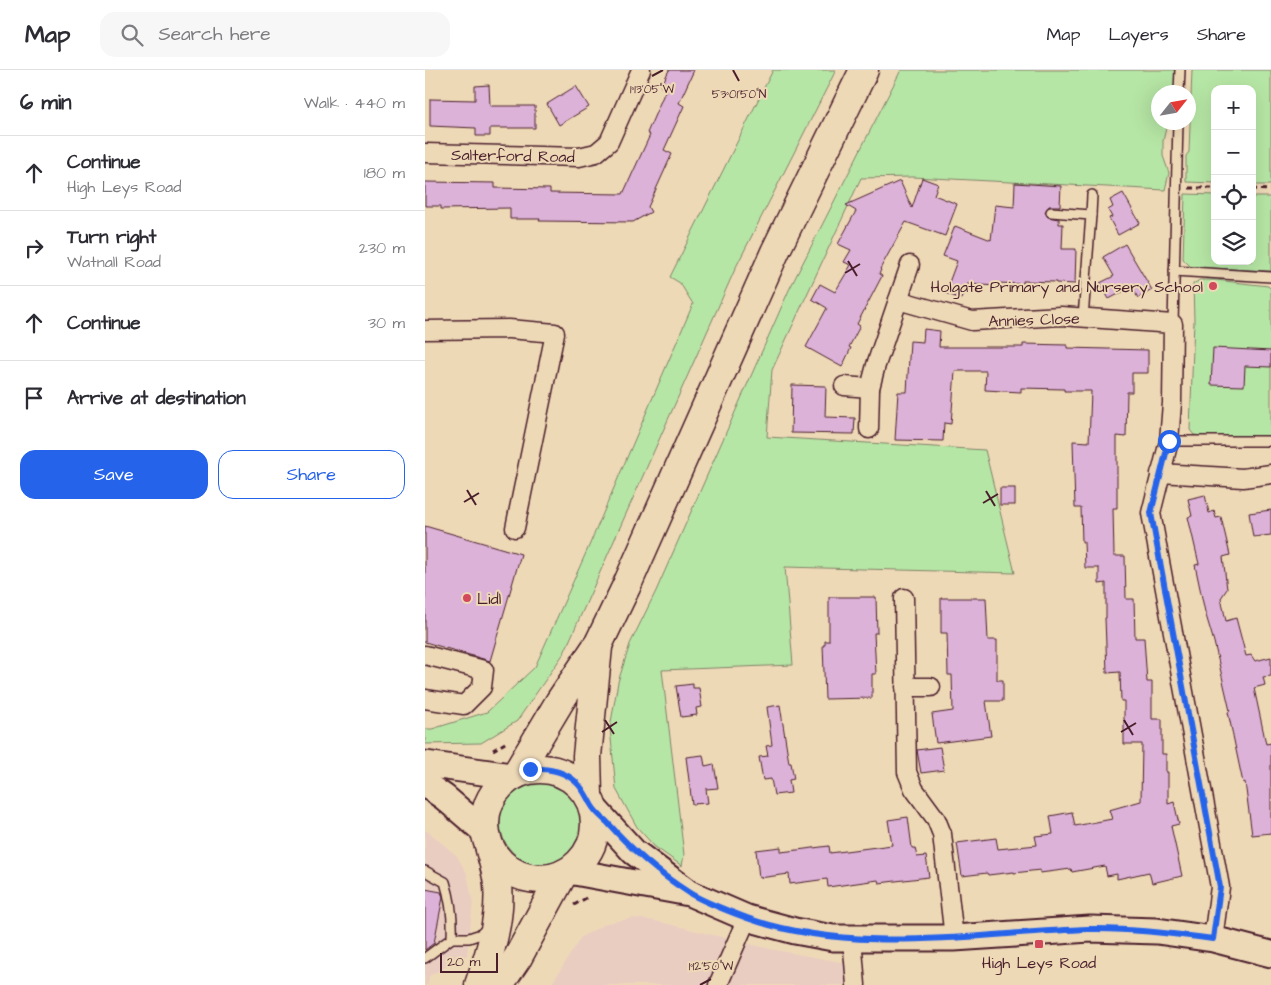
<!DOCTYPE html>
<html lang="en">
<head>
<meta charset="utf-8">
<style>
  body { margin:0; font-family:"Architects Daughter",sans-serif; background:#f7f7f7; color:#2b2b33 }
  .controls { position:absolute; right:15px; top:15px; display:grid; overflow:hidden; border-radius:10px; box-shadow:0 5px 20px #0002 }
  .controls button { width:45px; height:45px; display:grid; place-items:center; padding:0; border:0; border-bottom:1px solid #e1e1e2; background:#fff; color:#2b2b33; font:25px sans-serif }
  .compass { position:absolute; left:726px; top:15px; width:45px; height:45px; border-radius:50%; background:#fff; box-shadow:0 5px 20px #0002; rotate:59deg }
  .scale { position:absolute; left:15px; bottom:12px; width:58px; box-sizing:border-box; padding-left:5px; border:2px solid #4a1f2b; border-top:0; font-size:14px; line-height:18px; white-space:nowrap; color:#4a1f2b; -webkit-text-stroke:4px #eed9b7; paint-order:stroke }
  .stop { position:absolute; width:15px; height:15px; margin:-11px; border:4px solid #2563eb; border-radius:50%; background:#fff }
  .stop.end { background:#2563eb; border-color:#fff; box-shadow:0 1px 5px #0008 }
  .list { margin:0; padding:0; list-style:none }
  h2 { display:flex; justify-content:space-between; align-items:center; height:65px; margin:0; padding:0 20px; font-size:21px }
  h2 small { font-size:16px; font-weight:400; color:#7c7c81 }
  .list li { display:grid; grid-template-columns:32px 1fr auto; gap:15px; align-items:center; box-sizing:border-box; height:75px; padding:0 20px; border-top:1px solid #e1e1e2 }
  .list b { display:block; font-size:19px; white-space:nowrap }
  .list p { margin:0; font-size:16px; white-space:nowrap; color:#7c7c81 }
  .list em { font-size:16px; font-style:normal; color:#7c7c81 }
  .actions { display:flex; gap:10px; padding:15px 20px }
  .actions a { flex:1; padding:11px 0; border:1px solid #2563eb; border-radius:15px; text-align:center; font-size:18px; color:#2563eb }
  .actions .main { background:#2563eb; color:#fff }
  .icon { flex:none; width:28px; height:28px; fill:none; stroke:currentColor; stroke-width:2; stroke-linecap:round; stroke-linejoin:round }
  .map { position:relative; flex:none; width:846px; height:915px; overflow:hidden }
  header { display:flex; align-items:center; gap:30px; box-sizing:border-box; height:70px; padding:0 25px; background:#fff; border-bottom:1px solid #e1e1e2 }
  header strong { font-size:24px }
  nav { display:flex; gap:28px; margin-inline-start:auto; font-size:18px }
  .search { width:350px; height:45px; background:#f7f7f7; display:flex; align-items:center; gap:12px; box-sizing:border-box; padding:0 18px; border-radius:15px; color:#7c7c81; font-size:19px }
  main { display:flex }
  aside { flex:1; background:#fff }
  .map>svg:first-child { display:block }
  .built { fill:#e9cdc1 }
  .green { fill:#b6e6a5; stroke:#808268 }
  .building { fill:#dcb2d8; stroke:#4a1f2b }
  .lines { fill:none; stroke-linecap:round; stroke-linejoin:round }
  .lane-casing { stroke:#4a1f2b; stroke-width:12 }
  .street-casing { stroke:#4a1f2b; stroke-width:21 }
  .secondary-casing { stroke:#4a1f2b; stroke-width:29 }
  .primary-casing { stroke:#4a1f2b; stroke-width:31 }
  .path { stroke:#4a1f2b; stroke-width:3; stroke-dasharray:5 4; stroke-linecap:butt }
  .lane { stroke:#eed9b7; stroke-width:9 }
  .street { stroke:#eed9b7; stroke-width:18 }
  .secondary { stroke:#eed9b7; stroke-width:25 }
  .primary { stroke:#eed9b7; stroke-width:28 }
  .route { stroke:#2563eb; stroke-width:6 }
  .ticks { fill:none; stroke:#4a1f2b; stroke-width:2 }
  .poi-dot { fill:#d1495b; stroke:#eed9b7; stroke-width:2 }
  .labels { text-anchor:middle; stroke-width:4; stroke-linejoin:round; paint-order:stroke }
  .street-label { font-size:16px; fill:#4a1f2b; stroke:#eed9b7 }
  .poi-label { font-size:16px; fill:#4a1f2b; stroke:#eed9b7; text-anchor:end }
  .ticks-label { font-size:12px; text-anchor:middle; fill:#4a1f2b; stroke:#eed9b7; stroke-width:4; stroke-linejoin:round; paint-order:stroke }
</style>
</head>
<body>
<header>
<strong>Map</strong>
<div class="search"><svg class="icon" aria-label="search" viewBox="0 0 24 24"><circle cx="10" cy="10" r="6"/><path d="M15 15l6 6"/></svg>Search here</div>
<nav><a>Map</a><a>Layers</a><a>Share</a></nav>
</header>
<main>
<aside>
<h2>6 min<small>Walk · 440 m</small></h2>
<ul class="list">
<li><svg class="icon" aria-label="ahead" viewBox="0 0 24 24"><path d="M12 20V5M6 11l6-6 6 6"/></svg><div><b>Continue</b><p>High Leys Road</p></div><em>180 m</em></li>
<li><svg class="icon" aria-label="right" viewBox="0 0 24 24"><path d="M7 20v-9h11M14 6l5 5-5 5"/></svg><div><b>Turn right</b><p>Watnall Road</p></div><em>230 m</em></li>
<li><svg class="icon" aria-label="ahead" viewBox="0 0 24 24"><path d="M12 20V5M6 11l6-6 6 6"/></svg><div><b>Continue</b></div><em>30 m</em></li>
<li><svg class="icon" aria-label="arrive" viewBox="0 0 24 24"><path d="M6 21V4h12l-3 4 3 4H6"/></svg><div><b>Arrive at destination</b></div></li>
</ul>
<div class="actions"><a class="main">Save</a><a>Share</a></div>
</aside>
<div class="map">
<svg width="846" height="915" viewBox="0 0 846 915">
  <rect width="100%" height="100%" fill="#eed9b7"/>
  <filter id="ink" filterUnits="userSpaceOnUse"><feTurbulence type="fractalNoise" baseFrequency=".02" numOctaves="2"/><feDisplacementMap in="SourceGraphic" scale="10" xChannelSelector="R" yChannelSelector="G"/><feConvolveMatrix kernelMatrix="1 2 1 2 8 2 1 2 1" color-interpolation-filters="sRGB"/></filter>
  <g filter="url(#ink)">
    <g class="built">
      <path d="M0 760 5 763 32 786 42 804 48 832 42 885 4 906 3 915H0Z"/>
      <path d="M208 848 231 851 345 879 421 893 423 915H126L156 867 182 853Z"/>
    </g>
    <g class="green">
      <path d="M348 0H411L311 197 139 583 92 651 56 673 0 674V659H7L62 642 110 597 164 476 268 234 255 213 245 207Z"/>
      <path d="M476 0H750V22H734V52L745 53 741 58 738 71V86L744 103 740 120 488 107 436 108 347 300 342 367 560 380 590 503 360 497 368 595 237 600 259 785 257 796 229 776 212 757 191 719 185 658 193 612 205 574 231 521 364 220Z"/>
      <path d="M767 0H846V115H827V19H790V113L761 112V86L764 82Z"/>
      <path d="M760 124 790 125V191H827V127H846V201L766 197 758 189Z"/>
      <path d="M775 210H791L843 216 846 219V368L777 366 769 365 765 360 769 250 768 214Z"/>
      <circle cx="118" cy="752" r="43"/>
    </g>
    <g class="building">
      <path d="M244 0H269L254 33 259 36 239 80 247 84 223 137 226 142 208 152 114 151 115 149H85V138L16 139V136H0V112L70 113V118L125 119V123L198 124 225 65 222 63 241 19 236 17Z"/>
      <path d="M64 15 65 36H110V58H65V66H51V58L5 56V29L50 30V16Z"/>
      <path d="M151 16 164 37 134 55 122 34Z"/>
      <path d="M497 108 513 114 509 125 532 134 520 166 481 152 455 199 456 200 454 204 457 206 432 254 435 256 424 277 426 278 417 297 381 277 402 238 387 229 395 214 410 222 426 195 419 192 426 180 413 174 431 141 421 135 475 111 487 138Z"/>
      <path d="M590 113 636 116 635 136H624L620 142 623 147 634 149V154H638L637 179H651L650 214 631 213V212L598 211V214L571 213V216L542 214 536 229 520 223 532 191 518 186 530 156 566 170 570 135 589 137Z"/>
      <path d="M698 123 715 153 693 165 684 148 687 147 683 140 688 137 685 130Z"/>
      <path d="M700 174 727 220 713 228 707 217 684 229 675 213 689 206 678 187Z"/>
      <path d="M499 259 515 261 514 277H598V274L642 275V278L723 280V303H707V322H702L701 367 692 366V438H688L689 486H700L701 529H709L710 568H719L722 612H727V649H737V684H741V702H743V734L749 732 754 754 746 756 757 806 727 813 724 802 692 809V804L682 806 680 796 647 802 646 799 615 803V800L589 803V802L563 805 562 803 537 806 532 773 571 768 573 779 612 775 610 766 628 764 625 746 647 742 650 756 687 749 684 740 716 731 717 674H699V631H696L695 602 682 603 680 548H681V513L674 514V498H660L659 472H657L656 438H650L648 371 664 372 666 321H639V319L596 318V322L560 320 561 301H530L526 354 519 353 518 371 470 370 473 322H482L485 271 498 272Z"/>
      <path d="M788 278 846 281V297L820 296 819 316 786 315Z"/>
      <path d="M367 315 401 316 400 347 430 348 429 364 366 363Z"/>
      <rect x="575" y="418" width="15" height="17"/>
      <path d="M780 425 784 443 789 441 791 448 796 447 805 485 798 487 802 519 796 528 801 551 811 548 821 586 826 585 830 591 846 587V606L838 607 840 615 829 618 841 674 846 673V763L827 765 820 712 818 713 803 642 805 641 789 572 780 542 770 495 774 494 763 447 767 446 763 429Z"/>
      <path d="M846 440V465L828 467 824 443Z"/>
      <path d="M0 456 96 484 65 591 0 572Z"/>
      <path d="M404 527H451L452 563H449L451 604H447V628L400 629 398 575H400V571H404Z"/>
      <path d="M516 528H561L563 570H572V610H578V631H561L566 666 511 673 507 644 528 641 527 605H523L522 563H516Z"/>
      <path d="M268 614V618H274L277 637 271 638 272 645 256 647 251 616Z"/>
      <path d="M355 635 364 693H366L369 709 364 710 366 723 349 725 346 709 338 710 334 687 343 686 341 676 347 675 342 637Z"/>
      <path d="M515 677 519 700 496 703 492 680Z"/>
      <path d="M278 685 280 696 289 694 293 718 281 719 283 733 267 734 261 687Z"/>
      <path d="M483 747 487 778H490L492 787 501 786 504 807 454 813 453 810 403 817 402 809 365 814 364 804 334 808 331 780 356 777V782L404 776 405 783 467 775 463 750Z"/>
      <path d="M0 819 16 822 18 827 9 873 0 880Z"/>
    </g>
    <g class="lines">
      <defs>
        <g id="lane">
          <path d="M754 22 755 0"/>
          <path d="M626 142 666 145 658 248"/>
          <path d="M666 145 667 125"/>
          <path d="M749 201 846 207"/>
          <path d="M748 254 753 52"/>
          <path d="M744 371H846"/>
          <path d="M0 801 20 812C26 831 28 848 27 868"/>
          <path d="M0 888 27 868H44L56 864 62 858"/>
        </g>
        <g id="street">
          <path d="M0 83 154 87 171 83 184 72 216 0"/>
          <path d="M473 230 547 251 636 246 748 254 747 333 744 371 726 443 795 817 788 869"/>
          <path d="M0 260 84 259 130 263 90 458"/>
          <path d="M419 316 445 318"/>
          <path d="M444 359 445 318 451 295 485 195"/>
          <path d="M735 403 818 408 846 404"/>
          <path d="M479 528 482 702 489 719 511 749 517 764 529 868"/>
          <path d="M0 585 59 600 57 617 39 635 0 629"/>
          <path d="M480 617H506"/>
          <path d="M427 868 431 915"/>
          <path d="M293 915 322 848"/>
        </g>
        <g id="secondary">
          <path d="M0 694 86 706"/>
          <path d="M0 714 19 727 60 762"/>
          <path d="M168 737 209 782 260 820"/>
          <path d="M144 801 264 823 322 848 370 861 408 868H529L665 859 732 861 788 869 846 884"/>
        </g>
        <g id="primary">
          <circle cx="115" cy="754" r="55"/>
          <path d="M92 703 135 631 174 573 201 517 350 182 439 0"/>
          <path d="M163 725 162 686 173 577"/>
          <path d="M54 915C65 884 76 848 73 815 72 803 68 791 65 780"/>
          <path d="M74 915 93 887 138 804"/>
        </g>
      </defs>
      <use href="#lane" class="lane-casing"/>
      <use href="#street" class="street-casing"/>
      <use href="#secondary" class="secondary-casing"/>
      <use href="#primary" class="primary-casing"/>
      <g class="path">
        <path d="M764 118H790"/>
        <path d="M827 119 846 120"/>
        <path d="M68 680 82 672"/>
        <path d="M149 835 163 827"/>
      </g>
      <use href="#lane" class="lane"/>
      <use href="#street" class="street"/>
      <use href="#secondary" class="secondary"/>
      <use href="#primary" class="primary"/>
    </g>
  </g>
  <g class="lines" filter="url(#ink)">
    <path class="route" d="M105 699C121 698 138 700 151 712 159 719 162 728 167 736 171 743 178 748 183 753 206 779 233 803 263 822 276 831 306 842 322 848 430 886 551 863 663 859 705 858 746 863 788 869L795 817 726 443 744 371"/>
  </g>
  <path class="ticks" d="M308 0 314 11M227 6 238 0M423 191 432 206M420 203 435 194M42 420 51 435M561 421 570 436M39 432 54 423M558 433 573 424M180 650 189 664M699 650 708 665M177 662 192 652M696 662 711 653M275 915 286 909"/>
  <g class="poi-dot">
    <circle cx="788" cy="216" r="5"/>
    <circle cx="42" cy="528" r="5"/>
    <rect x="609" y="869" width="10" height="10" rx="2.5"/>
  </g>
  <g class="labels">
    <g class="street-label">
      <text transform="translate(88 85) rotate(1)" y="6">Salterford Road</text>
      <text transform="translate(609 249) rotate(-2)" y="6">Annies Close</text>
    </g>
    <g class="poi-label">
      <text x="778" y="222">Holgate Primary and Nursery School</text>
      <text x="52" y="534" text-anchor="start">Lidl</text>
      <text x="614" y="898" text-anchor="middle">High Leys Road</text>
    </g>
  </g>
  <g class="ticks-label">
    <text x="227" y="23">1°13'05"W</text>
    <text x="314" y="28">53°01'50"N</text>
    <text x="286" y="900">1°12'50"W</text>
  </g>
</svg>
<div class="controls">
<button>+</button>
<button>−</button>
<button><svg class="icon" aria-label="locate" viewBox="0 0 24 24"><circle cx="12" cy="12" r="6"/><path d="M12 2v4M12 18v4M2 12h4M18 12h4"/></svg></button>
<button><svg class="icon" aria-label="layers" viewBox="0 0 24 24"><path d="M12 4l9 5-9 5-9-5zM3 14l9 5 9-5"/></svg></button>
</div>
<svg class="compass" viewBox="-18 -18 36 36"><path d="M0-13l5 13h-10z" fill="#e53935"/><path d="M0 13l5-13h-10z" fill="#7c7c81"/></svg>
<div class="scale">20 m</div>
<div class="stop" style="left:744px;top:371px"></div>
<div class="stop end" style="left:105px;top:699px"></div>
</div>
</main>
</body>
</html>
